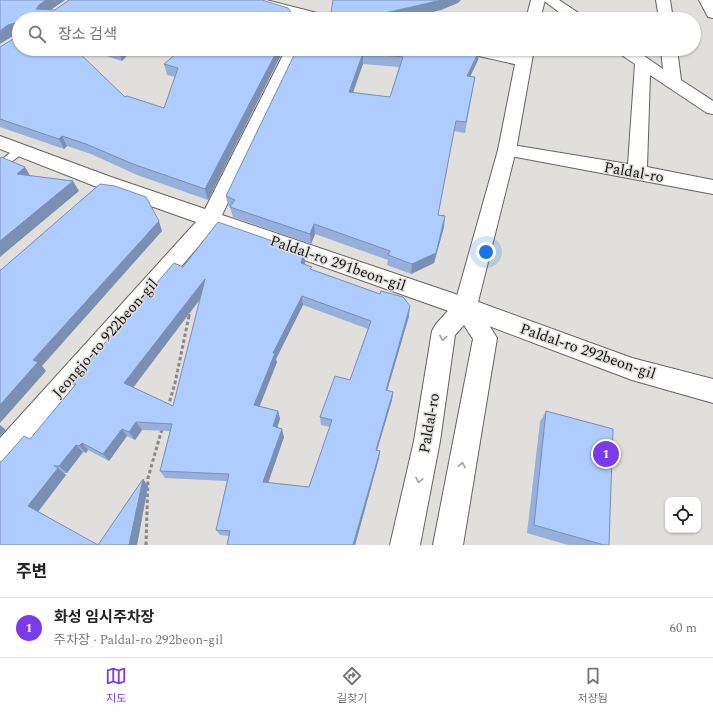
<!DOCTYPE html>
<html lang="ko">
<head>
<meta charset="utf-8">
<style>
  body { margin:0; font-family:Spectral,"Noto Sans KR",serif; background:#f6f6f6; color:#222 }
  .controls { position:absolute; right:12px; bottom:12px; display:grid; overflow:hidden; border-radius:8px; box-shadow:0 1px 3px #0004 }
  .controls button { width:36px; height:36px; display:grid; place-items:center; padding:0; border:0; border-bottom:1px solid #e0e0e0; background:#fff; color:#222; font:20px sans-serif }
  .you { position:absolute; left:486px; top:252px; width:14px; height:14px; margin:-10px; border:3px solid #fff; border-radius:50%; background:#1a73e8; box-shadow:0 0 0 6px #1a73e833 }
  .badge { display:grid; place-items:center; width:26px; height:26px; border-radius:50%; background:#7c3aed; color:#fff; font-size:13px; font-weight:700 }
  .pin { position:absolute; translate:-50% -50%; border:2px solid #fff; box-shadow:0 1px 4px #0006 }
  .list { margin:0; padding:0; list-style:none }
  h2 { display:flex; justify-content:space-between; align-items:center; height:52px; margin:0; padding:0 16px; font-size:17px }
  h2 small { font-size:13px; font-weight:400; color:#767676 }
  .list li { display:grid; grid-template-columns:26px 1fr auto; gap:12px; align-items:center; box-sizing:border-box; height:60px; padding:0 16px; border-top:1px solid #e0e0e0 }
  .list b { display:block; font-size:15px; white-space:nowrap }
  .list p { margin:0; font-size:13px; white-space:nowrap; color:#767676 }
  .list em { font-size:13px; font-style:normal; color:#767676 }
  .icon { flex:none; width:22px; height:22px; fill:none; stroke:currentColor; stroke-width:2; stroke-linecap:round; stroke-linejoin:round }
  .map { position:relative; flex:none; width:713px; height:545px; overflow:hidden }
  .search { position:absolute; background:#fff; box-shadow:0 1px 3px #0004; left:12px; right:12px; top:12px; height:44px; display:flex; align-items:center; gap:10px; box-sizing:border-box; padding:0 14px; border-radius:22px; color:#767676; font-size:15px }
  .sheet { height:112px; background:#fff }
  nav { display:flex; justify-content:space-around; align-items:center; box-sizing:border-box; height:56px; border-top:1px solid #e0e0e0; background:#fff; font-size:11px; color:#767676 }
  nav a { display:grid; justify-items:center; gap:2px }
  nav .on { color:#7c3aed }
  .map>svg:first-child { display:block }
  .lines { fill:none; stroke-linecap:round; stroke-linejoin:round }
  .lane-casing { stroke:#646361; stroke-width:2 }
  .street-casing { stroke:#646361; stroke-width:2 }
  .secondary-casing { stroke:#646361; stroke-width:2 }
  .path-far1 { stroke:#898886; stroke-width:2.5; stroke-dasharray:3 2; stroke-linecap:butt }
  .path { stroke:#898886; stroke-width:3; stroke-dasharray:3.5 2.5; stroke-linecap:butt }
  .lane { fill:#fff; fill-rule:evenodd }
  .street { fill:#fff; fill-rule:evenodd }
  .secondary { fill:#fff; fill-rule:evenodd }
  .wall { fill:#96afdb; fill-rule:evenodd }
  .shaded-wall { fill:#7a8fb2 }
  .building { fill:#aeccff; stroke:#7a8fb2; fill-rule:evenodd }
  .oneway { stroke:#a0a0a0 }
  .labels { text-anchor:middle; stroke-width:3; stroke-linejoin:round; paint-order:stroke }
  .street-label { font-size:15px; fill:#121211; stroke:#e0dfdc }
</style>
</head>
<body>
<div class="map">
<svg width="713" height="545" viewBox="0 0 713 545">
  <rect width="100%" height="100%" fill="#e0dfdc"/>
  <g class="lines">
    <defs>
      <path id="lane" d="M20 147 25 150 24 152 4 168 0 170V161L16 148Z"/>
      <g id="street">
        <path d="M242 0H266L329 16 331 19H307L244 3Z"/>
        <path d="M543 0H559L583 16 585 19H568Z"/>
        <path d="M656 0H670L673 19H659Z"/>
        <path d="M699 0H713V18L708 17Z"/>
        <path d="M286 49H302L222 215 473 300 632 358 713 379V403L632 380 457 314 214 228 10 467 0 471V438L196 222 97 187 0 149V136L111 177 205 209Z"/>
        <path d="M459 49H489L529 58 531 61 529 64 523 66 461 52Z"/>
        <path d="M615 49H634L663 69 661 49H677L681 80 713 101V114L707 113 650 75 647 167 713 180V194L500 154 498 150 500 146 507 144 628 164 635 64 617 52Z"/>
      </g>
      <g id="secondary">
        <path d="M531 0H545L540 19H526Z"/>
        <path d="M518 49H534L516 150 477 306 497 338 463 545H433L473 339 464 325 455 335 440 441 420 545H390L414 441 432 331 436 324 455 303 498 150Z"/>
      </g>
    </defs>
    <use href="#lane" class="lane-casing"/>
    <use href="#street" class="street-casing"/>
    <use href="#secondary" class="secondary-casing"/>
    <path class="path-far1" d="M189 317 190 311"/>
    <g class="path">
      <path d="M168 407 175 383 189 316"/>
      <path d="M146 545 148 478 162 429"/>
    </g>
    <use href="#lane" class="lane"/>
    <use href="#street" class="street"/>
    <use href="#secondary" class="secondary"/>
  </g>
  <g class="wall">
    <path d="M0 0H65L50 10H55L262 0 19 19 125 97 164 108 175 77 167 75 164 64 178 53 170 49H284L208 200 137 175 91 154 67 146 64 149 0 127V47L15 38V35L13 36Z"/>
    <path d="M84 49H133L122 61Z"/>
    <path d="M297 49H480L478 60 470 77H475L465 133 454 131 438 215 444 227 434 263 411 274 387 265 388 260 315 234 311 244 233 217 230 207 228 206 226 196ZM363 64 399 67 390 97 353 93Z"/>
    <path d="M305 262 304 265 312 270 409 316 387 390 393 392 392 400 377 450 380 451 379 458 355 545H227L229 536 220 535 216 530 227 481 165 478 160 471 170 431 142 430 135 440 127 436 109 461 88 450 86 453 83 452 67 473H64L66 475 38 512 98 545 143 479 148 486 137 545H0L2 461 30 439 74 386 71 382 183 267ZM200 300 173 406 133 387ZM303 305 368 329 350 380 320 417 321 425 330 427 309 487 268 483 284 437 277 428 280 419 278 411 259 406 277 362 276 359Z"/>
    <path d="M546 411 609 545H568L527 533 540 422Z"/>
  </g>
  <g class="shaded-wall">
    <path d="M46 0H65L43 15 36 9 39 5Z"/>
    <path d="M442 0H461L458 3 441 10 403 19H358Z"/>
    <path d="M14 23 18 34 13 36 0 44V31L8 25Z"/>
    <path d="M119 49H133L122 61 118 50Z"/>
    <path d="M278 49H284L208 200 205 189Z"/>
    <path d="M480 49 478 60 465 87 467 76Z"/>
    <path d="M363 53V64L349 103V92Z"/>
    <path d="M62 136 67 146 64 149 59 139Z"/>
    <path d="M25 167 31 177 17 174Z"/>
    <path d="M73 181 79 191 0 257V241Z"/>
    <path d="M445 216 444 227 434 263 411 274 412 264Z"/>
    <path d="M159 221 162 231 42 366 46 371 0 423V405L33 360Z"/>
    <path d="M314 224 315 234 311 244 310 234Z"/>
    <path d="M304 252 305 262 302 273 301 263Z"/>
    <path d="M205 279 208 288 130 392 124 383Z"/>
    <path d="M302 296 303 305 276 359 277 362 257 413 254 405 273 353Z"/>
    <path d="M410 306 409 316 385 398 386 390Z"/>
    <path d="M393 392 392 400 375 457 376 450Z"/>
    <path d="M278 411 280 419 275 434 273 426Z"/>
    <path d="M136 422 142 430 135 440 129 432Z"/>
    <path d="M0 425 6 430 0 436Z"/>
    <path d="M122 429 127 436 109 461 103 454Z"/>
    <path d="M282 429 284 437 266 489 263 482Z"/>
    <path d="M82 443 88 450 86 453 79 446Z"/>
    <path d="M76 445 83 452 67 473 59 466Z"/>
    <path d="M380 451 379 458 355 545H353Z"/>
    <path d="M58 468 66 475 37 513 28 506Z"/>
    <path d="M143 479 148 486 137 545H129Z"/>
  </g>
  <g class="building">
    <path d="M0 0H46L39 5 36 9 55 10 69 0H262L288 8 296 19H19V49H75L125 97 127 96 164 108 178 68 164 64 182 49H278L205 189 133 164 86 144 62 136 59 139 0 119V47L15 38 16 25 14 23 8 25 0 31Z"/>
    <path d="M333 0H442L358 19H330Z"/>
    <path d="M297 49H480L467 76 475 77 466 122 456 121 438 215 445 216 436 253 412 264 388 255 390 251 314 224 310 234 230 207 235 200 226 196ZM363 53 403 57 390 97 349 92Z"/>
    <path d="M1 157 25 167 17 174 73 181 0 241V158Z"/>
    <path d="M100 184 115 186 146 197 159 221 33 360 38 362 0 405V270L2 269Z"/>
    <path d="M218 222 304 252 301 263 312 267 310 269 380 294 381 291 403 297 410 306 386 390 393 392 376 450 380 451 353 545H227L230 531 216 530 229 474 160 471 172 424 136 422 129 432 122 429 103 454 82 443 79 446 76 445 59 466H54L58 468 28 506 98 545 143 479 129 545H0V462L2 461 24 436 30 439 76 384 71 382 174 263 183 267ZM205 279 173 406 124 383ZM302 296 371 321 350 380 335 376 320 417 332 420 309 487 263 482 282 429 273 426 278 411 254 405 275 353H273Z"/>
    <path d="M546 411 613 429 609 545H604L534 525Z"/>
  </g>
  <defs><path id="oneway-chevron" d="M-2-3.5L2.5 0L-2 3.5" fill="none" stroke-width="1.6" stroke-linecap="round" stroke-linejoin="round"/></defs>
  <g class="oneway">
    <use href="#oneway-chevron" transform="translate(443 338) rotate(99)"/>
    <use href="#oneway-chevron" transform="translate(462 465) rotate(-80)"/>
    <use href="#oneway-chevron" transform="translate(419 480) rotate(102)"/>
  </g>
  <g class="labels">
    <g class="street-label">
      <text transform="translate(634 172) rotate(10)" y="5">Paldal-ro</text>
      <text transform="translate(338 263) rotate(19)" y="5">Paldal-ro 291beon-gil</text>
      <text transform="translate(105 338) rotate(-49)" y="5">Jeongjo-ro 922beon-gil</text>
      <text transform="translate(588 351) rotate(19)" y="5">Paldal-ro 292beon-gil</text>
      <text transform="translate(429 423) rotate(-80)" y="5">Paldal-ro</text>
    </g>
  </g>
</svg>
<div class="controls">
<button><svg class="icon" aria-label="locate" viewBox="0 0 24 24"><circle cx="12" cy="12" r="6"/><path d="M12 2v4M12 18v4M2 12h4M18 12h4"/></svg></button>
</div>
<div class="you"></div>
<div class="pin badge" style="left:606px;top:454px">1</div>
<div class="search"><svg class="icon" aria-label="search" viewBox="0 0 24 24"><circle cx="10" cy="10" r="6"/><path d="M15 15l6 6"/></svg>장소 검색</div>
</div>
<section class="sheet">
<h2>주변<small></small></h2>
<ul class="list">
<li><span class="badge">1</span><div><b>화성 임시주차장</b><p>주차장 · Paldal-ro 292beon-gil</p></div><em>60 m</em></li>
</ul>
</section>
<nav>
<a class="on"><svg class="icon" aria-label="map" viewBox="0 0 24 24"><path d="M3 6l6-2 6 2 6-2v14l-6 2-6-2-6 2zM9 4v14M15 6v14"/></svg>지도</a>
<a><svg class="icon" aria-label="directions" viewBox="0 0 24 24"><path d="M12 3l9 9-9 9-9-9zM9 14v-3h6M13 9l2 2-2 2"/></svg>길찾기</a>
<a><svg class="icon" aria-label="saved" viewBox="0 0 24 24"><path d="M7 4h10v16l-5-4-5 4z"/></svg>저장됨</a>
</nav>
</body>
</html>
